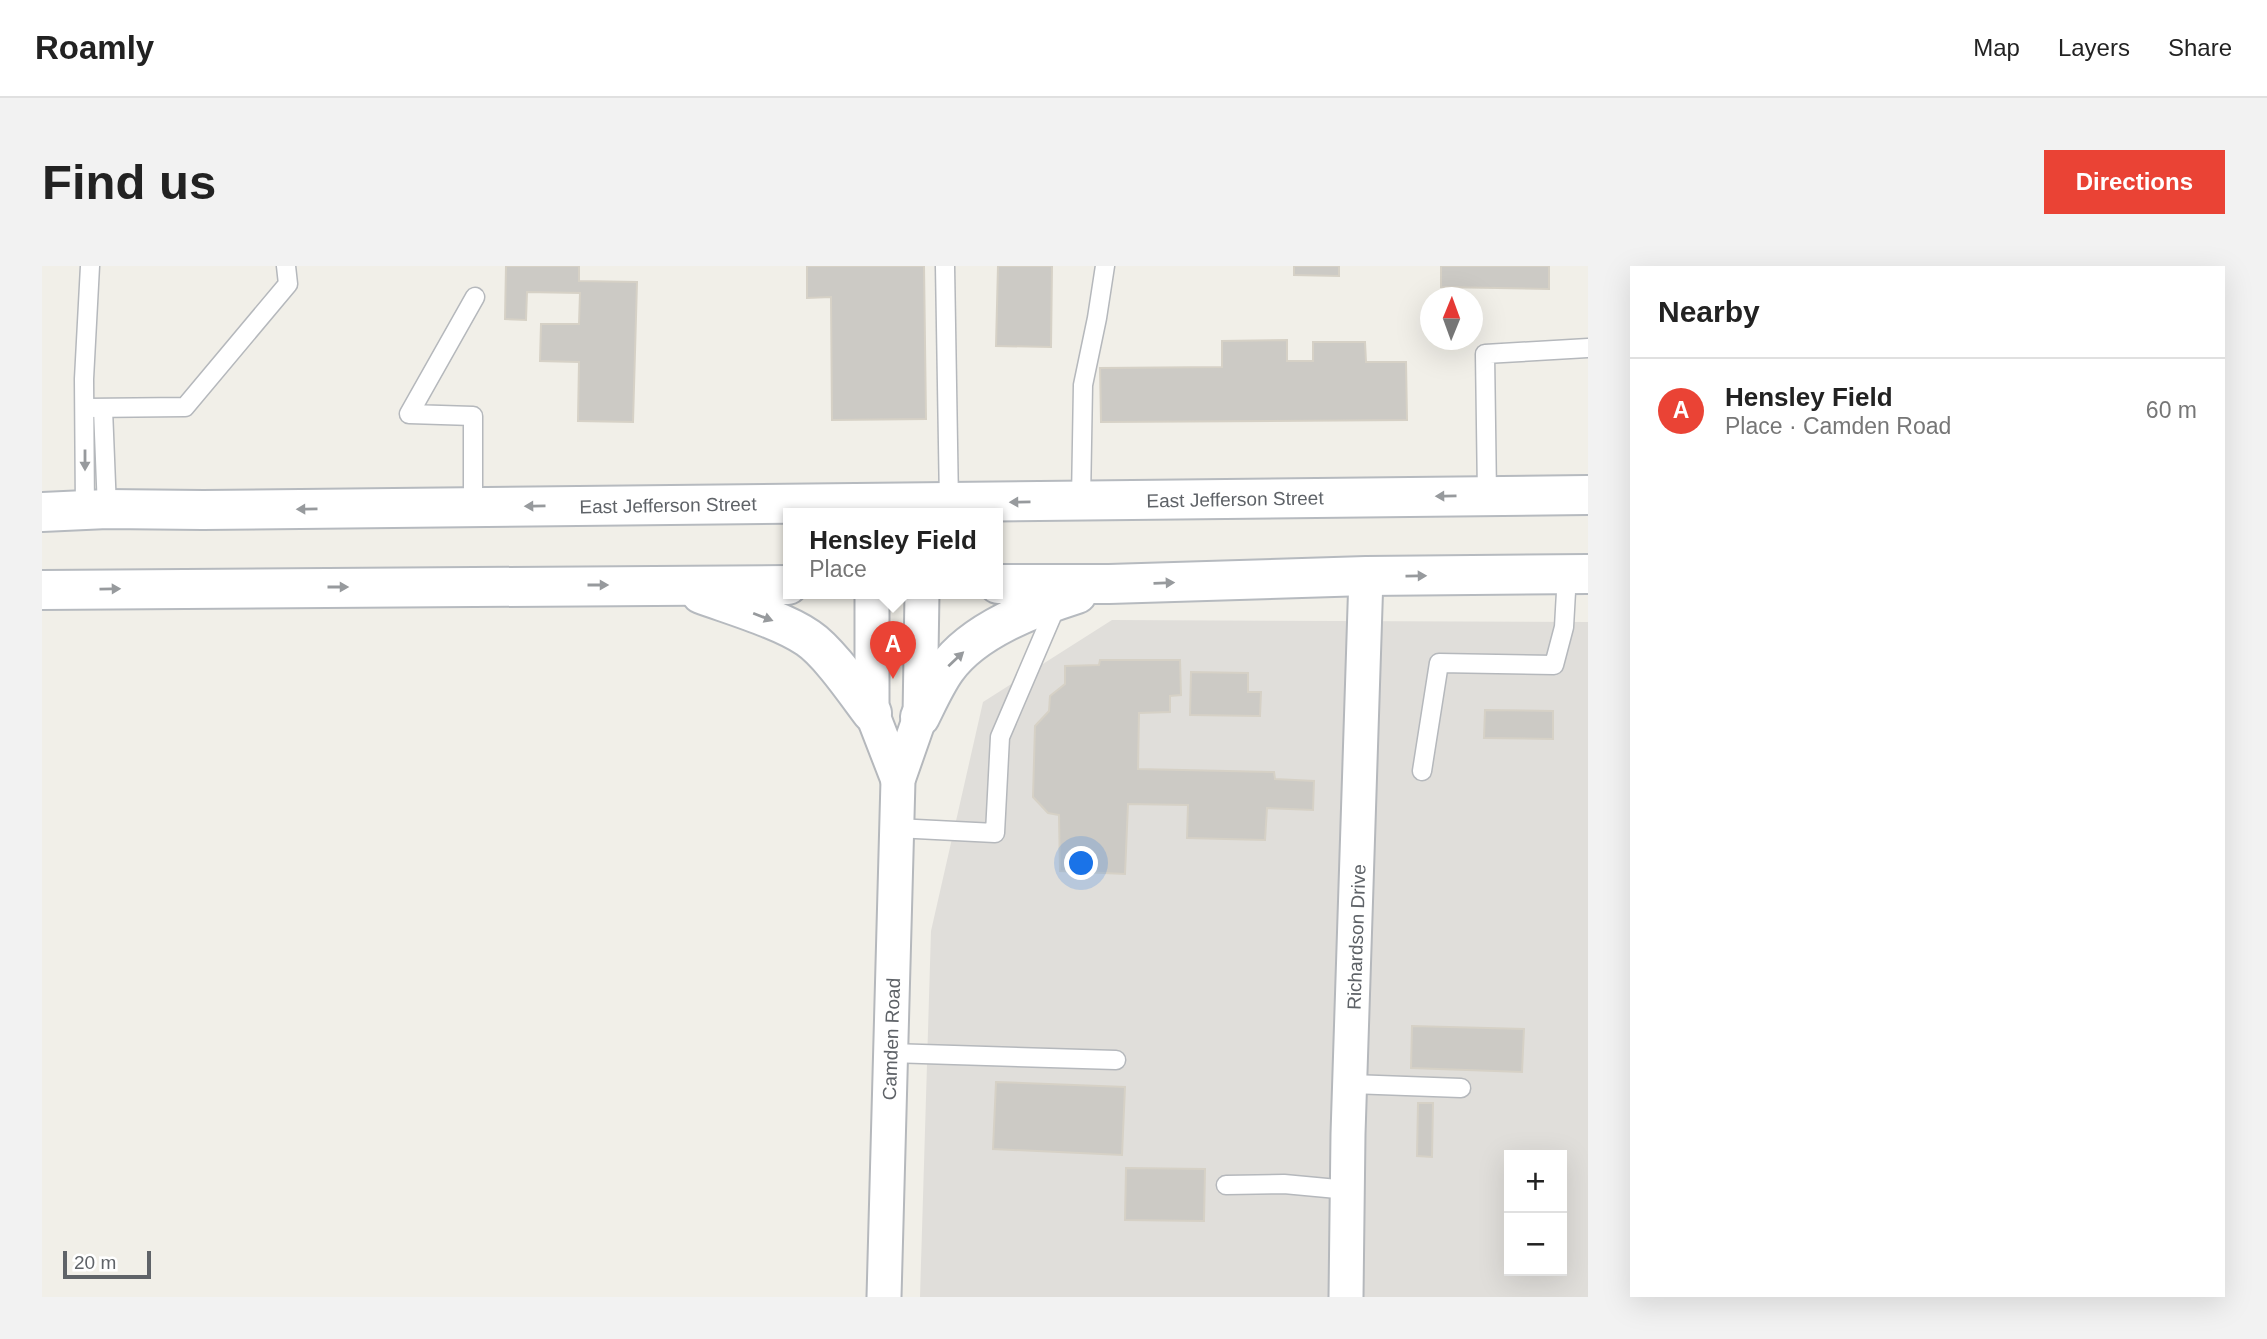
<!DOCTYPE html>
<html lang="en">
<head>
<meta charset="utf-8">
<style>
  body { margin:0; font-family:Helvetica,sans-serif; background:#f2f2f2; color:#222 }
  .controls { position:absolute; right:21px; bottom:21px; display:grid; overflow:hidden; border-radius:0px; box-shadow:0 7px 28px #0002 }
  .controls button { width:63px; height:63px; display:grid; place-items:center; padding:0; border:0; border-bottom:2px solid #e0e0e0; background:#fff; color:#222; font:35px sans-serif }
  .compass { position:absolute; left:1378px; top:21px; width:63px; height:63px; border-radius:50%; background:#fff; box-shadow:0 7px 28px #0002; rotate:1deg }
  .scale { position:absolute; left:21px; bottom:18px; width:88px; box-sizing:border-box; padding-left:7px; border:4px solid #5f6368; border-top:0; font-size:19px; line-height:24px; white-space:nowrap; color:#5f6368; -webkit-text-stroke:5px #fff; paint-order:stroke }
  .you { position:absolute; left:1040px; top:598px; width:24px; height:24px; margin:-18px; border:5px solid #fff; border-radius:50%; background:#1a73e8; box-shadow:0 0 0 10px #1a73e833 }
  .badge { display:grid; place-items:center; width:46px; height:46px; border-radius:50%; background:#ea4335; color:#fff; font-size:23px; font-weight:700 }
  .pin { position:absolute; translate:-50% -58px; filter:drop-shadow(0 2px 4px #0008) }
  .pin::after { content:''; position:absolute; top:37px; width:24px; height:21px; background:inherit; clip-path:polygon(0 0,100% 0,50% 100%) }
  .popup { position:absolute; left:741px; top:242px; width:220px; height:91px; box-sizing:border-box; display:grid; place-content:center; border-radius:0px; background:#fff; filter:drop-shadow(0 2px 5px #0005); font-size:23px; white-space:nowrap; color:#767676 }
  .popup b { font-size:26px; color:#222 }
  .popup::after { content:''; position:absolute; left:50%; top:100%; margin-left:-14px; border:14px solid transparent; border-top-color:#fff }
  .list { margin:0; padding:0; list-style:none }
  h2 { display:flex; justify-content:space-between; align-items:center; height:91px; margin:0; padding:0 28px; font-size:30px }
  h2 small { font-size:23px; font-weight:400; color:#767676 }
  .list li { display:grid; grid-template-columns:46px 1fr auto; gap:21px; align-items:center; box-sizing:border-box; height:105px; padding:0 28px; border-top:2px solid #e0e0e0 }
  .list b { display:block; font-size:26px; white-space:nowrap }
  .list p { margin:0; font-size:23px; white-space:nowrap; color:#767676 }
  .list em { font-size:23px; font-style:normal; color:#767676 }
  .map { position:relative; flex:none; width:1546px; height:1031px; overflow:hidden; border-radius:0px }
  header { display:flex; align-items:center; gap:42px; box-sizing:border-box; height:98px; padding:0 35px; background:#fff; border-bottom:2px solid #e0e0e0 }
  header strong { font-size:33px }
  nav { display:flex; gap:38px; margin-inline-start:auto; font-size:24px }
  .intro { display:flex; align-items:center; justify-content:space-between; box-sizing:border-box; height:168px; padding:0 42px }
  h1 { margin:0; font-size:49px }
  .button { padding:18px 32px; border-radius:0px; background:#ea4335; color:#fff; font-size:24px; font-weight:700 }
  main { display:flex; gap:42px; padding:0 42px }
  aside { flex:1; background:#fff; border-radius:0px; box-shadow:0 7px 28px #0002 }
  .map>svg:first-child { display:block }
  .industrial { fill:#e0deda; fill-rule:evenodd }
  .building { fill:#cccac5; stroke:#d6d1c6; stroke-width:2 }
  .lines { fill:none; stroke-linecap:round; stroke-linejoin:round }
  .service-casing { stroke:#b5b8bc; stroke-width:21 }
  .minor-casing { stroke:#b5b8bc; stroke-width:37 }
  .secondary-casing { stroke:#b6babf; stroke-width:42 }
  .service { stroke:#fff; stroke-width:18 }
  .minor { stroke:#fff; stroke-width:33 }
  .secondary { stroke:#fff; stroke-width:38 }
  .oneway { fill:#979a9d }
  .labels { text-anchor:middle; stroke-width:5; stroke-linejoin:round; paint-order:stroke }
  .street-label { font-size:19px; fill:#5f6368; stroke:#fff }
</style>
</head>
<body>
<header>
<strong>Roamly</strong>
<nav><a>Map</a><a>Layers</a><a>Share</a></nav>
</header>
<div class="intro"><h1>Find us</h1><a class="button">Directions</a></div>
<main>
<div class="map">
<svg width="1546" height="1031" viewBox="0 0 1546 1031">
  <rect width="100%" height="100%" fill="#f1efe8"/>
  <path class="industrial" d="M1070 354 1546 356V1031H878L889 665 941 436ZM1467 889H1520V1005H1467Z"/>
  <g class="building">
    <path d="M464 0H537V15L595 16 591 156 536 155 537 96 498 95 499 58H537L538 27 485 26 484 54 463 53Z"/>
    <path d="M765 0H882L884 153 790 154 789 31 765 32Z"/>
    <path d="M956 0H1010L1009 81 954 80Z"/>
    <path d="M1252 0H1297V10L1252 9Z"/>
    <path d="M1399 0H1507V23L1399 21Z"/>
    <path d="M1245 74V95H1271V76H1323L1324 96H1364L1365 154 1059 156 1058 102 1180 101V75Z"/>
    <path d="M1058 394H1138L1139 429 1128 430V446L1097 447 1096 503 1232 506 1233 513 1272 515 1271 544 1225 542 1223 574 1145 572 1146 539 1086 538 1083 608 1018 605 1017 549 1006 547 991 531 993 460 1007 445 1008 430 1023 418V400L1057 399Z"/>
    <path d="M1149 406 1206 407V426H1219L1218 450 1148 449Z"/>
    <path d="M1443 444 1511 445V473L1442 472Z"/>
    <path d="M1370 760 1482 763 1480 806 1369 802Z"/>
    <path d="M954 816 1083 821 1080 889 951 883Z"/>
    <path d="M1376 837H1391L1390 891 1375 890Z"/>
    <path d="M1084 902 1163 903 1162 955 1083 954Z"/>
  </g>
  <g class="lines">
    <defs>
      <g id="service">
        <path d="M903 0 907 237"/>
        <path d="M44 142 143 141 246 18 244 0"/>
        <path d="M61 143 65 243"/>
        <path d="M1445 229 1443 88 1546 82"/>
        <path d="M1039 234 1041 119 1055 52 1063 0"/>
        <path d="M431 241V150L367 148 433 31"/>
        <path d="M43 245 42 113 48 0"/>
        <path d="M1380 505 1397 397 1512 399 1522 361 1525 308"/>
        <path d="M854 562 953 567 958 471 1015 338"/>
        <path d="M848 787 1074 794"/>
        <path d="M1309 818 1419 822"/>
        <path d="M1184 919 1242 918 1306 924"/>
      </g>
      <g id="minor">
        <path d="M830 327V447L856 514"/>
        <path d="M842 1031 856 514 878 451 880 327"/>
        <path d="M1304 1031 1306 868 1324 310"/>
      </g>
      <g id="secondary">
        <path d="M0 246 65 243 161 244 1546 229"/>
        <path d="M956 318H1067L1324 310 1546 308"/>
        <path d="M0 324 746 319"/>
        <path d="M659 328C689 339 740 354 766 372 787 386 814 426 830 447"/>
        <path d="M878 451C886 435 894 417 904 403 932 364 991 342 1035 328"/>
      </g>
    </defs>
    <use href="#service" class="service-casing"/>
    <use href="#minor" class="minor-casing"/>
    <use href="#secondary" class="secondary-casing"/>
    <use href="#service" class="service"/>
    <use href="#minor" class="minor"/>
    <use href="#secondary" class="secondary"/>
  </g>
  <defs><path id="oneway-solid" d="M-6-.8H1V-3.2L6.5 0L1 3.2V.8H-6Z" transform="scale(1.75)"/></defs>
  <g class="oneway">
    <use href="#oneway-solid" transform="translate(43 194) rotate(90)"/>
    <use href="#oneway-solid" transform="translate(1404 230) rotate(179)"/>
    <use href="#oneway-solid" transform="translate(978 236) rotate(179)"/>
    <use href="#oneway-solid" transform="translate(493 240) rotate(179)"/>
    <use href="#oneway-solid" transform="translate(265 243) rotate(179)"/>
    <use href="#oneway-solid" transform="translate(1374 310) rotate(-1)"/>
    <use href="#oneway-solid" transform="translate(1122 317) rotate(-2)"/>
    <use href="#oneway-solid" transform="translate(556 319)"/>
    <use href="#oneway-solid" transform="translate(296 321)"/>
    <use href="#oneway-solid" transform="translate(68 323) rotate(-1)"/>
    <use href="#oneway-solid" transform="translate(721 351) rotate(21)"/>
    <use href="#oneway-solid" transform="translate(914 393) rotate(-43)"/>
  </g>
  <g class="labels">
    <g class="street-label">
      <text transform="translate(1193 233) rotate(-1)" y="7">East Jefferson Street</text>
      <text transform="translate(626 239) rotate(-1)" y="7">East Jefferson Street</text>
      <text transform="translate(1314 671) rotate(-88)" y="7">Richardson Drive</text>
      <text transform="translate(849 773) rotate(-88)" y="7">Camden Road</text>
    </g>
  </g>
</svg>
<div class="controls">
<button>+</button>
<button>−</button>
</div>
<svg class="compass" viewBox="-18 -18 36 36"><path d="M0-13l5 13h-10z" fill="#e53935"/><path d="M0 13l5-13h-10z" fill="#767676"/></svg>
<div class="scale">20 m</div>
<div class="you"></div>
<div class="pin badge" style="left:851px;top:413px">A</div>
<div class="popup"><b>Hensley Field</b>Place</div>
</div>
<aside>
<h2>Nearby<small></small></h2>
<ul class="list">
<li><span class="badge">A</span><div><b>Hensley Field</b><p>Place · Camden Road</p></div><em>60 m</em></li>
</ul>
</aside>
</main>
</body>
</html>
